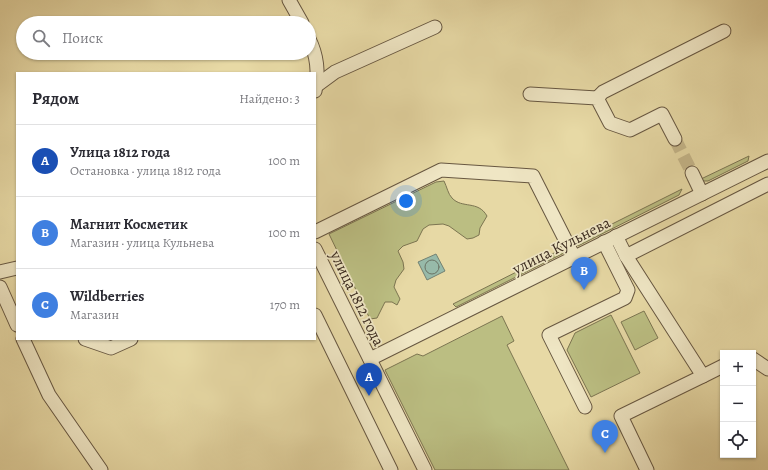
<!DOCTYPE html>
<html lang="ru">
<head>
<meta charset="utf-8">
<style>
  body { margin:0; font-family:Alegreya,serif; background:#f7f7f7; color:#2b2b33 }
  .controls { position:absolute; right:12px; bottom:12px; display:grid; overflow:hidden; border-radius:0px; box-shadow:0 1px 3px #0004 }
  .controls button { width:36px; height:36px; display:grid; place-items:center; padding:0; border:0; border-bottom:1px solid #e1e1e2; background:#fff; color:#2b2b33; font:20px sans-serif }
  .you { position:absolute; left:406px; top:201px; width:14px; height:14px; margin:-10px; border:3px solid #fff; border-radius:50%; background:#1a73e8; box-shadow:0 0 0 6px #1a73e833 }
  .badge { display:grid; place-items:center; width:26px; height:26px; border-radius:50%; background:#1a73e8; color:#fff; font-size:13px; font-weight:700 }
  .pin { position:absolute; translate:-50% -33px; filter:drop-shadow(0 1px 2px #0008) }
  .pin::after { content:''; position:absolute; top:21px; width:14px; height:12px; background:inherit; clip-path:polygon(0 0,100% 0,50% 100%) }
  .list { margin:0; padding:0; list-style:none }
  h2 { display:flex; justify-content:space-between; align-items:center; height:52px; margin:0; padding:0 16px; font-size:17px }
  h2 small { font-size:13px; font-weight:400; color:#7c7c81 }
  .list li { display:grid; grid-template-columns:26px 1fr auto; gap:12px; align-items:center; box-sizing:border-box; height:72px; padding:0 16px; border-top:1px solid #e1e1e2 }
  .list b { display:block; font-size:15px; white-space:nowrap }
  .list p { margin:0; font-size:13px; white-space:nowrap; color:#7c7c81 }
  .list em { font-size:13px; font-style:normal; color:#7c7c81 }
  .icon { flex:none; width:22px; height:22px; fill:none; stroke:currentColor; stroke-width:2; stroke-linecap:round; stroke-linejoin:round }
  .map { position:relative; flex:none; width:768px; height:470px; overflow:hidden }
  .search { position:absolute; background:#fff; box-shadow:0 1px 3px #0004; left:16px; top:16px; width:300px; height:44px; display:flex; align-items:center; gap:10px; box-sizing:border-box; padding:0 14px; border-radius:22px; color:#7c7c81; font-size:15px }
  .panel { position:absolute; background:#fff; box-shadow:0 1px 3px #0004; left:16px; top:72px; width:300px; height:268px; border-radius:0px }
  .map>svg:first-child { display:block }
  .green { fill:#bbbe82; stroke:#7c7551 }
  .water { fill:#97baa9; stroke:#738172 }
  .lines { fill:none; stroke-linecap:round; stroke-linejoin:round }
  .shore { stroke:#6a7364; stroke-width:1 }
  .minor-tunnel { stroke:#c5b68a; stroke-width:13; stroke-dasharray:13 6; stroke-linecap:butt }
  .minor-casing { stroke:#675741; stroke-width:15 }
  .minor { stroke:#efe6c4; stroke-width:13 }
  .labels { text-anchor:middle; stroke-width:3.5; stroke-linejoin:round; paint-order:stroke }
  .street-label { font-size:16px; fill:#3c2c20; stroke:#efe6c4 }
</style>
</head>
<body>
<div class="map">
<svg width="768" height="470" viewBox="0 0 768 470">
  <rect width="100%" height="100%" fill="#e7d9a5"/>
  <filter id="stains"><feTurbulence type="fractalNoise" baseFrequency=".005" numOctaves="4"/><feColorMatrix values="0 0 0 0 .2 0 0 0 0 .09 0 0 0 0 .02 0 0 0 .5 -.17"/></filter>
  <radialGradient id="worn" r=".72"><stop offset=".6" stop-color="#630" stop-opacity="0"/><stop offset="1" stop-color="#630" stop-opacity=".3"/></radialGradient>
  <g class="green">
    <path d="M749 156 748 161 708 181H704L701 179Z"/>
    <path d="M444 181C447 187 448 194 452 198 462 209 478 200 487 216L480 228 479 235 473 238 467 239 449 226 443 224 429 225 423 229 417 241 403 246 398 251 403 262 404 269 396 280 394 287 400 299 397 305 392 302H385L377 318 370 319 329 234 436 182Z"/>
    <path d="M682 189 679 195 578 246 576 242Z"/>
    <path d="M562 249 564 253 456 307 453 304Z"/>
    <path d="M644 311 658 338 635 350 621 322Z"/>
    <path d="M611 315 640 373 591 397 567 350 575 333Z"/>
    <path d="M502 316 514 341 507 345 569 470H435L385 370 417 354 423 356Z"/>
  </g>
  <path class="water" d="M436 254 445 271 427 280 418 262Z"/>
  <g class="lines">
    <circle class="shore" cx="432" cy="267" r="7"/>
    <path class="minor-tunnel" d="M675 139 692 173"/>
    <defs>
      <g id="minor">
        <path d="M289 0 302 23"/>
        <path d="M309 39C317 55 319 73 315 91"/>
        <path d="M316 86 335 72 435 27"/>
        <path d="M530 94 597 98 610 123 630 130 662 114 675 139"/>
        <path d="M597 98 603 92 724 31"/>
        <path d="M692 173 702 194"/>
        <path d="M315 232 441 170 533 176 574 257"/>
        <path d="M616 236 626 256 703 376 723 366"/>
        <path d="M315 249 425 470"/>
        <path d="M626 256 768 184"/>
        <path d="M0 272 17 268"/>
        <path d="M0 287 17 325"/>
        <path d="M315 315 391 470"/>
        <path d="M23 339 49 395 101 470"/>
        <path d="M85 339 111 348 131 339"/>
        <path d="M370 359 768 161"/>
        <path d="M753 359 768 369"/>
        <path d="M585 407 549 335 625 298 628 290 604 242"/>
        <path d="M647 470 621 416 703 376"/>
      </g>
    </defs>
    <use href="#minor" class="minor-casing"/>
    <use href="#minor" class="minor"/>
  </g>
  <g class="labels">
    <g class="street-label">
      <text transform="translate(561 245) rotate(-27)" y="6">улица Кульнева</text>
      <text transform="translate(358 298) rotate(64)" y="6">улица 1812 года</text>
    </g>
  </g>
  <rect width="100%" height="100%" filter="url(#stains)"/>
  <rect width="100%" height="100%" fill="url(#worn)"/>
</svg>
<div class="controls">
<button>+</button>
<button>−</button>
<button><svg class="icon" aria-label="locate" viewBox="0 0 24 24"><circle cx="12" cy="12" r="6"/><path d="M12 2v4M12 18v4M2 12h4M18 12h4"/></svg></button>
</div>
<div class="you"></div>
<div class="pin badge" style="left:369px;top:396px;background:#1a4fb4">A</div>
<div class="pin badge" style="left:584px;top:290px;background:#3f7fe0">B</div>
<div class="pin badge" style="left:605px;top:453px;background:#3f7fe0">C</div>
<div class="search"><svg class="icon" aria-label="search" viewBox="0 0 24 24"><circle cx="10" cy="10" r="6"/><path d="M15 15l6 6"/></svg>Поиск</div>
<section class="panel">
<h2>Рядом<small>Найдено: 3</small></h2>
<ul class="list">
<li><span class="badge" style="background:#1a4fb4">A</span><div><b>Улица 1812 года</b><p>Остановка · улица 1812 года</p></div><em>100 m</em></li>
<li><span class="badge" style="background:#3f7fe0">B</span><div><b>Магнит Косметик</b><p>Магазин · улица Кульнева</p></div><em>100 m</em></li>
<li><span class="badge" style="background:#3f7fe0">C</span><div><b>Wildberries</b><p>Магазин</p></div><em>170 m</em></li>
</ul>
</section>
</div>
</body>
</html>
